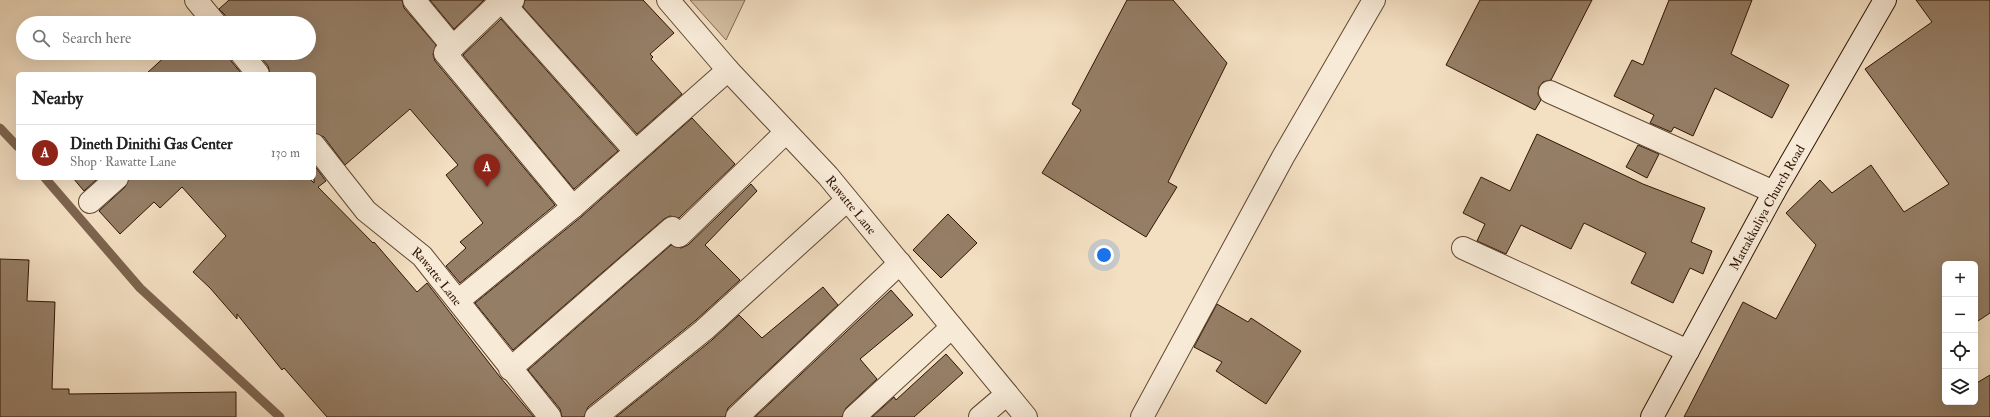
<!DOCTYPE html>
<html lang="en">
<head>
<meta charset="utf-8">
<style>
  body { margin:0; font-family:"IM FELL Double Pica",serif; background:#f2f2f2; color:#222 }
  .controls { position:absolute; right:12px; bottom:12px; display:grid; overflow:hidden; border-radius:6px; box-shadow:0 4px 16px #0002 }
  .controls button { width:36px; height:36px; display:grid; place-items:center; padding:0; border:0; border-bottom:1px solid #e0e0e0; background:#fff; color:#222; font:20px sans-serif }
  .you { position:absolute; left:1104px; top:255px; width:14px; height:14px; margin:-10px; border:3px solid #fff; border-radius:50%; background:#1a73e8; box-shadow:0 0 0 6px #1a73e833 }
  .badge { display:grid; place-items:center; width:26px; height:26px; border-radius:50%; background:#8f2418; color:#fff; font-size:13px; font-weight:700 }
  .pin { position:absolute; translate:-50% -33px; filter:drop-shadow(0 1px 2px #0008) }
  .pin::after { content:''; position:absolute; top:21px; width:14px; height:12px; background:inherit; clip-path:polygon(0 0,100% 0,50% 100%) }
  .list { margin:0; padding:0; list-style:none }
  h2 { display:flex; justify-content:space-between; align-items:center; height:52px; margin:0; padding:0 16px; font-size:17px }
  h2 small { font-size:13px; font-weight:400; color:#767676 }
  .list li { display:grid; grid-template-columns:26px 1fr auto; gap:12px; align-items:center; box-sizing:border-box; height:56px; padding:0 16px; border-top:1px solid #e0e0e0 }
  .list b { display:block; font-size:15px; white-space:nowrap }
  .list p { margin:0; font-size:13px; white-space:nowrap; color:#767676 }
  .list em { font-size:13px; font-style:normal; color:#767676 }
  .icon { flex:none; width:22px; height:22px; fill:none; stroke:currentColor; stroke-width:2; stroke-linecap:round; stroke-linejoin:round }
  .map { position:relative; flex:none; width:1990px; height:417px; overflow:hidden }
  .search { position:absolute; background:#fff; box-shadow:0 4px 16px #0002; left:16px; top:16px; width:300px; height:44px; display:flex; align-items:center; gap:10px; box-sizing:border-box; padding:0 14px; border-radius:22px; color:#767676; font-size:15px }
  .panel { position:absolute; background:#fff; box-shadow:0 4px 16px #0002; left:16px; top:72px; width:300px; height:108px; border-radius:6px }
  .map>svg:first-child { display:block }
  .green { fill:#d2bca1; stroke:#816852 }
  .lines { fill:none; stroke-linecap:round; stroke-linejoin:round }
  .stream { stroke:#7d644e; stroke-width:9 }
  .building { fill:#957e66; stroke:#301402 }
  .street-casing { stroke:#614732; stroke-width:24 }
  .secondary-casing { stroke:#301402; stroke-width:24 }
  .street { stroke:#f7ead7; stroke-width:22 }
  .secondary { stroke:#f7ead7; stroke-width:22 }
  .labels { text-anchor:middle; stroke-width:3; stroke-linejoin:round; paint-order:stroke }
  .street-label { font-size:13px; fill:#301402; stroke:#f7ead7 }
</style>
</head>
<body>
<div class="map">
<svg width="1990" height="417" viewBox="0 0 1990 417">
  <rect width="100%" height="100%" fill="#f3dfc2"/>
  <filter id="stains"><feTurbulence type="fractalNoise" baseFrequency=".005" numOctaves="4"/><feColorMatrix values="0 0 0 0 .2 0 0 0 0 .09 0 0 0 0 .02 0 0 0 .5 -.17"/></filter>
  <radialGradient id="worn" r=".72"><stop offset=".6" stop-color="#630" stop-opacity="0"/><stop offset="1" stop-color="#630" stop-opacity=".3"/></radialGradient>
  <path class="green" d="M690 0H745L726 40Z"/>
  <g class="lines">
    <g class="stream">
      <path d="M0 128 18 147"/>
      <path d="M45 178 140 288 280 417"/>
    </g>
  </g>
  <g class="building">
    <path d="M229 0H402L404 8 436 45 433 54 435 61 555 205 460 283 446 266 466 248 460 242 483 223 446 175 458 165 410 109 345 165 324 137 314 133V74H270L268 66 257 53H309V23H227L225 15 219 9Z"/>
    <path d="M430 0H484L454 29Z"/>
    <path d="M525 0H643L674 33 650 54 653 57 651 59 682 94 637 134 523 7Z"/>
    <path d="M1127 0H1173L1227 63 1168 182 1177 187 1146 237 1042 173 1081 110 1072 104Z"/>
    <path d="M1480 0H1592L1551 80 1543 82 1539 87 1538 94 1541 100 1535 110 1446 65Z"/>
    <path d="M1669 0H1752L1731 54 1789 85 1772 118 1715 88 1693 136 1674 127 1671 132 1650 123 1654 115 1614 96 1632 60 1643 65Z"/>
    <path d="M1916 0H1990V313L1975 323V264H1945V404L1948 402H1975V384L1990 375V417H1684L1743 302 1776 319 1816 245 1786 213 1820 180 1832 193 1871 165 1904 212 1949 184 1865 69 1932 22Z"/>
    <path d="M501 19 618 151 574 189 463 55Z"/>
    <path d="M169 53H229L231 61 242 74H146Z"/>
    <path d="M692 118 735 164 679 218 670 216 664 219 513 350 475 303 581 217Z"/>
    <path d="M1537 134 1643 184 1705 208 1691 242 1712 251 1703 274 1690 268 1673 303 1631 283 1646 253 1584 223 1571 249 1521 225 1506 254 1477 241 1485 224 1463 213 1481 177 1510 191Z"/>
    <path d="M1638 145 1659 154 1647 178 1626 167Z"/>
    <path d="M314 165 326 181 318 187 373 243 374 242 417 292 427 283 500 377 534 417H327L284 368 282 370 237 314V319L210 288 193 272 226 236 182 187 160 208 154 202 120 234 99 211 125 187 129 178H309L314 183Z"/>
    <path d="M73 178H98L84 191Z"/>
    <path d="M751 184 757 191 705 245 740 280 696 320 588 407 584 417H562L560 409 528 370 671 245 681 248 688 245Z"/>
    <path d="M948 214 977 243 941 278 913 250Z"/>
    <path d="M0 259 29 260 27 301 55 302 52 389H69V394L236 392V417H0Z"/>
    <path d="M823 287 838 305 728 408 725 417H616L712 340 739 315 762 338Z"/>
    <path d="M891 290 913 315 860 359 877 379 846 408 842 417H755Z"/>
    <path d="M1217 304 1248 322 1251 318 1301 351 1266 404 1216 371 1222 362 1194 347Z"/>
    <path d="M946 354 963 373 914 417H872L894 397 896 400Z"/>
  </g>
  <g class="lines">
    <defs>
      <g id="street">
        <path d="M196 0 215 23"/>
        <path d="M414 0 453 47 502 0 506 6 513 0"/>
        <path id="s1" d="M668 0 728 70 828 176 1026 417"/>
        <path d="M506 6 635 151"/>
        <path d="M453 47 445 53 573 207"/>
        <path d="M241 53 258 74"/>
        <path d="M1550 92 1774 192"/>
        <path id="s2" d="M314 145 366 211 422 256 550 417"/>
        <path d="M90 202 117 178"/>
        <path d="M1463 248 1688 351"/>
        <path d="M459 300 573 207 728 70"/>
        <path d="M510 369 672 228 679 236 786 132"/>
        <path d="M596 417 704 330 847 200"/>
        <path d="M737 417 900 263"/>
        <path d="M854 417 952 327"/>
        <path d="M980 417 1007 394"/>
        <path d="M1142 417 1283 157 1374 0"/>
      </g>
      <g id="secondary">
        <path id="s3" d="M1652 417 1774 192 1885 0"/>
      </g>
    </defs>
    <use href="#street" class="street-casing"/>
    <use href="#secondary" class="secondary-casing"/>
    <use href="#street" class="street"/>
    <use href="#secondary" class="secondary"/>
  </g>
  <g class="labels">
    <g class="street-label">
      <text dy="5" stroke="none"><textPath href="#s1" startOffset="275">Rawatte Lane</textPath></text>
      <text dy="5" stroke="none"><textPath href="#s3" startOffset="239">Mattakkuliya Church Road</textPath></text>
      <text dy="5" stroke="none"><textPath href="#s2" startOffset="181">Rawatte Lane</textPath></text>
    </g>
  </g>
  <rect width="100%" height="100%" filter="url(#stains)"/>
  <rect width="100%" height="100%" fill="url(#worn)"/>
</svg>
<div class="controls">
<button>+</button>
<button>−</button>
<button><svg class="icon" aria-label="locate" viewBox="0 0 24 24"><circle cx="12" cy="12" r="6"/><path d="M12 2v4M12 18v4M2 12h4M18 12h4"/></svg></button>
<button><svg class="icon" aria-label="layers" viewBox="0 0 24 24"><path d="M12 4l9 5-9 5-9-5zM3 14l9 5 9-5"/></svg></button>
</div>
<div class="you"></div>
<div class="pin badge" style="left:487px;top:187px">A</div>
<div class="search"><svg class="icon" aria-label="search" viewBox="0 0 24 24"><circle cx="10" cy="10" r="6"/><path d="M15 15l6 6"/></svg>Search here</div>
<section class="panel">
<h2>Nearby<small></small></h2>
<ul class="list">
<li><span class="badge">A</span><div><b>Dineth Dinithi Gas Center</b><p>Shop · Rawatte Lane</p></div><em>130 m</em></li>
</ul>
</section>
</div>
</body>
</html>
